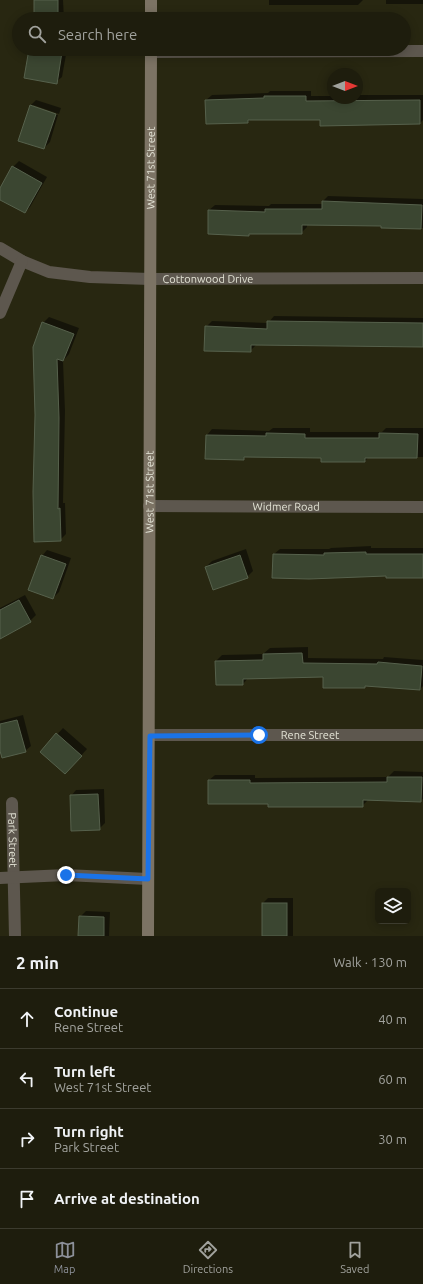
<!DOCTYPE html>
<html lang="en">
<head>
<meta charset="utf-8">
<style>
  body { margin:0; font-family:Ubuntu,sans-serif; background:#2b2a1b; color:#f1f3f6 }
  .controls { position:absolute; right:12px; bottom:12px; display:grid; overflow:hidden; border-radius:6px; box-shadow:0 2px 10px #0003 }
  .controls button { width:36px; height:36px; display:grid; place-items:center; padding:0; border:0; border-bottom:1px solid #3c3b2e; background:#1e1d0d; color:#f1f3f6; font:20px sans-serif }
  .compass { position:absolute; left:327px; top:68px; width:36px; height:36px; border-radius:50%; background:#1e1d0d; box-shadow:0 2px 10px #0003; rotate:90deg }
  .stop { position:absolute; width:12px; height:12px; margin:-9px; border:3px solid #1a73e8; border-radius:50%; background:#fff }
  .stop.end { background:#1a73e8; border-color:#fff; box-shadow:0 1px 4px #0008 }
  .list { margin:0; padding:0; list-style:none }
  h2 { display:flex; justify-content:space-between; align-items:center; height:52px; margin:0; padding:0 16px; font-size:17px }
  h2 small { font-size:13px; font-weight:400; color:#a1a29d }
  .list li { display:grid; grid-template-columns:26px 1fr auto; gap:12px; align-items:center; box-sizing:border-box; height:60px; padding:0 16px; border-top:1px solid #3c3b2e }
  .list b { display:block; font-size:15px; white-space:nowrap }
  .list p { margin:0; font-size:13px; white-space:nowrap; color:#a1a29d }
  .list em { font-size:13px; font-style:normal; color:#a1a29d }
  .icon { flex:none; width:22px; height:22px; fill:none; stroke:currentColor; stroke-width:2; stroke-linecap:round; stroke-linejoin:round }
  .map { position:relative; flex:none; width:423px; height:936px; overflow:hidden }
  .search { position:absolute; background:#1e1d0d; box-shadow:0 2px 10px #0003; left:12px; right:12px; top:12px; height:44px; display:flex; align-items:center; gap:10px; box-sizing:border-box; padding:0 14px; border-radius:22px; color:#a1a29d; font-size:15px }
  .sheet { height:292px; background:#1e1d0d }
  nav { display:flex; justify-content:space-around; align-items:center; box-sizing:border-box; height:56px; border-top:1px solid #3c3b2e; background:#1e1d0d; font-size:11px; color:#a1a29d }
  nav a { display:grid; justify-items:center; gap:2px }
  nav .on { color:#8c9099 }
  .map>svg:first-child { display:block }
  .shadow { fill:#0007 }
  .building { fill:#3b4631; stroke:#56614c }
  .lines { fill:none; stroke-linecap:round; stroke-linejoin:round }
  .street { stroke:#5d574e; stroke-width:12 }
  .secondary { stroke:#7c7364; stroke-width:12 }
  .route { stroke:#1a73e8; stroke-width:5 }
  .labels { text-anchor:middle; stroke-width:3; stroke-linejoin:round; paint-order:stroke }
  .street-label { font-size:11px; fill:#e3e3d5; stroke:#1f1d07 }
</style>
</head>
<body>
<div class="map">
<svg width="423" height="936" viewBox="0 0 423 936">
  <rect width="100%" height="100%" fill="#282711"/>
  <g class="shadow">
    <path d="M35 0H63L64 19H35Z"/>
    <path d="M269 0H363L358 5H269Z"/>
    <rect x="386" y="0" width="37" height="4"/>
    <path d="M30 49H67L62 77 56 82 25 77Z"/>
    <path d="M270 91H311V96H333V98H357V95H423V120L420 123 321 119H251L248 122 207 123 206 100 212 95 268 93Z"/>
    <path d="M36 100 61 108 59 114 33 105V107L58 115 50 142 44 148 30 106Z"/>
    <path d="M19 161 47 177 30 207 25 212 0 199V191L13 167Z"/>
    <path d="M328 196 423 199V228L382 227V225L307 224V227L301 233H250L249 235 209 210 215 205 269 206 271 204H323V201Z"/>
    <path d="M274 316 423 318V346L256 345 250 351 206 327 212 321 268 323Z"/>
    <path d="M49 317 79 328 69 354 63 361 65 411 63 503H65L66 534 60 540 43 323Z"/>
    <path d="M273 428H310V432H382L386 428H423V457H369L365 461 322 457 246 456 243 459 207 435 212 429 269 431Z"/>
    <path d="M371 546V548H423V577L387 575 274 554 280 549H329L331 548Z"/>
    <path d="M246 549 253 571 247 577 206 567 212 561Z"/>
    <path d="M47 550 71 558 59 592 53 598 42 556Z"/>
    <path d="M25 595 36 615 30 621 0 637V608Z"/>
    <path d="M308 647V658L383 659 384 657 423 660V686L420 689 366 685 364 687 324 676 249 677 243 684 216 661 222 655 263 654 270 648Z"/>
    <path d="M23 715 31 746 25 751 0 747V721Z"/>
    <path d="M63 728 87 749 71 767 41 752Z"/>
    <path d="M394 771 423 772V799L421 800H368L362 806 269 803 209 780 215 775H255V778L388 777Z"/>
    <path d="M104 789 105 823 99 829 71 796 76 790Z"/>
    <path d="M268 898H293V936H262L263 903Z"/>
    <path d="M86 911 110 912 109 936H79L80 917Z"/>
  </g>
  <g class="building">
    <rect x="34" y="0" width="24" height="19"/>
    <path d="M29 49 62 52 57 84 24 78Z"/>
    <path d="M264 96H306V101L420 100V124L320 126V120H248V123L206 124 205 100 264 98Z"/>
    <path d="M30 105 56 114 44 149 18 141Z"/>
    <path d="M12 166 42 183 25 213 0 200V188Z"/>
    <path d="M322 201 422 205 421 229 381 228V226L302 225V234H249V236L208 234V210L265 212V209H322Z"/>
    <path d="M267 321 423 323V347L251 345V352L204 351 205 326 267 329Z"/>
    <path d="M42 322 74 334 63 361 57 359 59 418 58 509 60 508 61 541 34 542 33 492 35 415 33 347Z"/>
    <path d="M266 433 305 434V438H379V433L418 434 417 458H365V462H321V458L244 457V460L205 459 206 435 266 436Z"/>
    <path d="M366 552V554H423V578H386V576L309 579 272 578 273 554 324 555V553Z"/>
    <path d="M41 555 66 564 53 599 28 590Z"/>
    <path d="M240 555 248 578 213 590 205 567Z"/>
    <path d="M19 600 31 622 0 639V610Z"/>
    <path d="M302 653 303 663 377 664 378 662 422 666 420 690 365 686V688H323V677L243 679V685H216L215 661 263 660V654Z"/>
    <path d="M17 720 26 752 2 758 0 751V724Z"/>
    <path d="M56 733 82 756 65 774 40 752Z"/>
    <path d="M387 777H422L421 802 363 800V807H268V804H208V780H250V783L387 782Z"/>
    <path d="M98 794 100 830 71 831 70 795Z"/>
    <rect x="262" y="903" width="25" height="33"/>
    <path d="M79 916 104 917V936H78Z"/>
  </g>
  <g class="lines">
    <g class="street">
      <path d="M151 52 423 51"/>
      <path id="s1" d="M0 248 22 261 49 272 90 277 150 279 423 278"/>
      <path d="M0 313 22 261"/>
      <path id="s2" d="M149 506 423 507"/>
      <path id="s3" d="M150 735H423"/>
      <path id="s4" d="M12 803 15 936"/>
      <path d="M0 878 66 875 148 879"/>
    </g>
    <g class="secondary">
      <path d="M151 0V19"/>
      <path id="s5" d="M148 936 151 49"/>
    </g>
  </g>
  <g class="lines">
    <path class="route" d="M66 875 148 879 150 736 259 735"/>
  </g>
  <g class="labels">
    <g class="street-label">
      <text dy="4" stroke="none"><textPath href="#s5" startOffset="768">West 71st Street</textPath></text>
      <text dy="4" stroke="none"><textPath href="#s1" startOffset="214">Cottonwood Drive</textPath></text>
      <text dy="4" stroke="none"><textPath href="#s5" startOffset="444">West 71st Street</textPath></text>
      <text dy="4" stroke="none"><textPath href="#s2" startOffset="137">Widmer Road</textPath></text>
      <text dy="4" stroke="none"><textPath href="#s3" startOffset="160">Rene Street</textPath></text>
      <text dy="4" stroke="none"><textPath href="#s4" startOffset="37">Park Street</textPath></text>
    </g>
  </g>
</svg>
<div class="controls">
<button><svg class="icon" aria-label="layers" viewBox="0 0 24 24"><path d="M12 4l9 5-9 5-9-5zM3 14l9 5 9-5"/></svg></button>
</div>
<svg class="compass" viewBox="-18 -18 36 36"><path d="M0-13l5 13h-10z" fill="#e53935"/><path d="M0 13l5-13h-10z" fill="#a1a29d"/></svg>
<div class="stop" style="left:259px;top:735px"></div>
<div class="stop end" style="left:66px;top:875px"></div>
<div class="search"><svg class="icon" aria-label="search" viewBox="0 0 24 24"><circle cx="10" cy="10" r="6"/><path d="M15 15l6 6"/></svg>Search here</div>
</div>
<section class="sheet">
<h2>2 min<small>Walk · 130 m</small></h2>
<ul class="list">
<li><svg class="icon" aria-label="ahead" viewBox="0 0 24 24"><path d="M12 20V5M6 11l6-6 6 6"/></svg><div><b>Continue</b><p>Rene Street</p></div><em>40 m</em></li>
<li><svg class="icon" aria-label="left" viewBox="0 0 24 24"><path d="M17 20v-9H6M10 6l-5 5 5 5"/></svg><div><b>Turn left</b><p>West 71st Street</p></div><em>60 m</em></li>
<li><svg class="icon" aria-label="right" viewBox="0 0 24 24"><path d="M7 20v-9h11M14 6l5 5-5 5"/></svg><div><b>Turn right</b><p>Park Street</p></div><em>30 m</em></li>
<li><svg class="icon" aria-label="arrive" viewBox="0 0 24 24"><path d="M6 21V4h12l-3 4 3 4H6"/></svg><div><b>Arrive at destination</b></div></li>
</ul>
</section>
<nav>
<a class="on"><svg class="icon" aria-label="map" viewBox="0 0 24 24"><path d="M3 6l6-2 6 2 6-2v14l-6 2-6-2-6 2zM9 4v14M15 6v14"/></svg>Map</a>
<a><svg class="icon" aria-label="directions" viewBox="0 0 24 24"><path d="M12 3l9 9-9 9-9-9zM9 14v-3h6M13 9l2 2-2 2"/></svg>Directions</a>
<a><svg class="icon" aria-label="saved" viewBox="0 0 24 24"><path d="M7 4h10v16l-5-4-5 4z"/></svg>Saved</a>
</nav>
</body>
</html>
